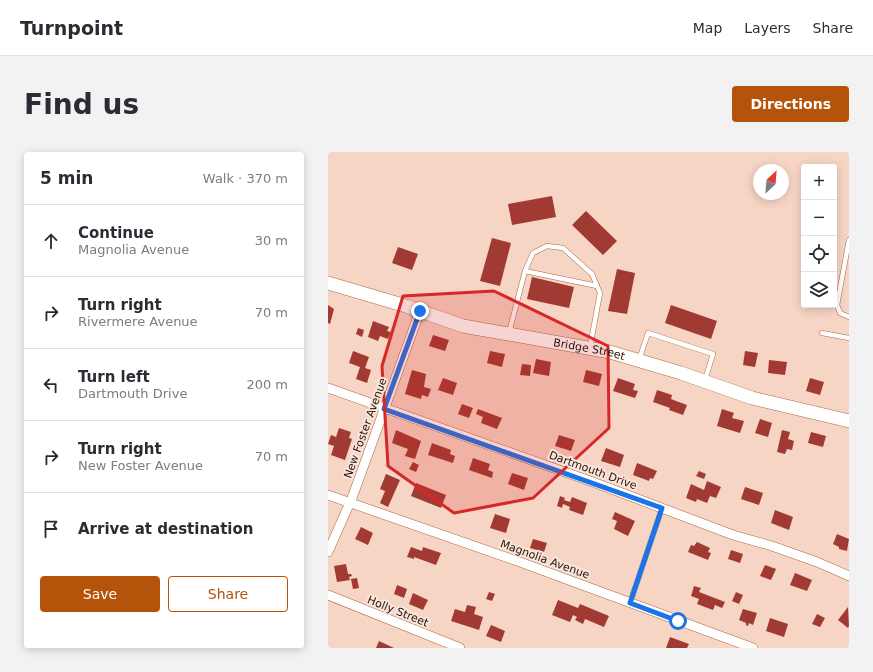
<!DOCTYPE html>
<html lang="en">
<head>
<meta charset="utf-8">
<style>
  body { margin:0; font-family:"DejaVu Sans",sans-serif; background:#f2f2f3; color:#2b2b33 }
  .controls { position:absolute; right:12px; top:12px; display:grid; overflow:hidden; border-radius:4px; box-shadow:0 2px 10px #0003 }
  .controls button { width:36px; height:36px; display:grid; place-items:center; padding:0; border:0; border-bottom:1px solid #e1e1e2; background:#fff; color:#2b2b33; font:20px sans-serif }
  .compass { position:absolute; left:425px; top:12px; width:36px; height:36px; border-radius:50%; background:#fff; box-shadow:0 2px 10px #0003; rotate:26deg }
  .stop { position:absolute; width:12px; height:12px; margin:-9px; border:3px solid #1a73e8; border-radius:50%; background:#fff }
  .stop.end { background:#1a73e8; border-color:#fff; box-shadow:0 1px 4px #0008 }
  .list { margin:0; padding:0; list-style:none }
  h2 { display:flex; justify-content:space-between; align-items:center; height:52px; margin:0; padding:0 16px; font-size:17px }
  h2 small { font-size:13px; font-weight:400; color:#7c7c81 }
  .list li { display:grid; grid-template-columns:26px 1fr auto; gap:12px; align-items:center; box-sizing:border-box; height:72px; padding:0 16px; border-top:1px solid #e1e1e2 }
  .list b { display:block; font-size:15px; white-space:nowrap }
  .list p { margin:0; font-size:13px; white-space:nowrap; color:#7c7c81 }
  .list em { font-size:13px; font-style:normal; color:#7c7c81 }
  .actions { display:flex; gap:8px; padding:12px 16px }
  .actions a { flex:1; padding:9px 0; border:1px solid #b45309; border-radius:4px; text-align:center; font-size:14px; color:#b45309 }
  .actions .main { background:#b45309; color:#fff }
  .icon { flex:none; width:22px; height:22px; fill:none; stroke:currentColor; stroke-width:2; stroke-linecap:round; stroke-linejoin:round }
  .map { position:relative; flex:none; width:521px; height:496px; overflow:hidden; border-radius:4px }
  header { display:flex; align-items:center; gap:24px; box-sizing:border-box; height:56px; padding:0 20px; background:#fff; border-bottom:1px solid #e1e1e2 }
  header strong { font-size:19px }
  nav { display:flex; gap:22px; margin-inline-start:auto; font-size:14px }
  .intro { display:flex; align-items:center; justify-content:space-between; box-sizing:border-box; height:96px; padding:0 24px }
  h1 { margin:0; font-size:28px }
  .button { padding:10px 18px; border-radius:4px; background:#b45309; color:#fff; font-size:14px; font-weight:700 }
  main { display:flex; gap:24px; padding:0 24px }
  aside { flex:1; background:#fff; border-radius:4px; box-shadow:0 2px 10px #0003 }
  .map>svg:first-child { display:block }
  .building { fill:#a13a33 }
  .lines { fill:none; stroke-linecap:round; stroke-linejoin:round }
  .lane-casing { stroke:#b0663f; stroke-width:5.5 }
  .street-casing { stroke:#b0663f; stroke-width:10 }
  .secondary-casing { stroke:#b0663f; stroke-width:14 }
  .lane { stroke:#fff; stroke-width:4.5 }
  .street { stroke:#fff; stroke-width:9 }
  .secondary { stroke:#fff; stroke-width:13 }
  .route { stroke:#1a73e8; stroke-width:5 }
  .marked { fill:#d62828; fill-opacity:0.2; stroke:#d62828; stroke-width:3; stroke-linejoin:round }
  .labels { text-anchor:middle; stroke-width:4; stroke-linejoin:round; paint-order:stroke }
  .street-label { font-size:11px; fill:#2e1102; stroke:#f7e6de }
</style>
</head>
<body>
<header>
<strong>Turnpoint</strong>
<nav><a>Map</a><a>Layers</a><a>Share</a></nav>
</header>
<div class="intro"><h1>Find us</h1><a class="button">Directions</a></div>
<main>
<aside>
<h2>5 min<small>Walk · 370 m</small></h2>
<ul class="list">
<li><svg class="icon" aria-label="ahead" viewBox="0 0 24 24"><path d="M12 20V5M6 11l6-6 6 6"/></svg><div><b>Continue</b><p>Magnolia Avenue</p></div><em>30 m</em></li>
<li><svg class="icon" aria-label="right" viewBox="0 0 24 24"><path d="M7 20v-9h11M14 6l5 5-5 5"/></svg><div><b>Turn right</b><p>Rivermere Avenue</p></div><em>70 m</em></li>
<li><svg class="icon" aria-label="left" viewBox="0 0 24 24"><path d="M17 20v-9H6M10 6l-5 5 5 5"/></svg><div><b>Turn left</b><p>Dartmouth Drive</p></div><em>200 m</em></li>
<li><svg class="icon" aria-label="right" viewBox="0 0 24 24"><path d="M7 20v-9h11M14 6l5 5-5 5"/></svg><div><b>Turn right</b><p>New Foster Avenue</p></div><em>70 m</em></li>
<li><svg class="icon" aria-label="arrive" viewBox="0 0 24 24"><path d="M6 21V4h12l-3 4 3 4H6"/></svg><div><b>Arrive at destination</b></div></li>
</ul>
<div class="actions"><a class="main">Save</a><a>Share</a></div>
</aside>
<div class="map">
<svg width="521" height="496" viewBox="0 0 521 496">
  <rect width="100%" height="100%" fill="#f7d5c5"/>
  <g class="building">
    <path d="M224 44 228 65 184 73 180 52Z"/>
    <path d="M258 59 289 89 275 103 244 73Z"/>
    <path d="M164 86 183 91 172 134 152 129Z"/>
    <path d="M70 95 90 102 84 118 64 111Z"/>
    <path d="M289 117 307 121 299 162 280 159Z"/>
    <path d="M204 125 246 135 241 156 199 147Z"/>
    <path d="M0 153 6 157 2 172 0 171Z"/>
    <path d="M343 153 389 169 383 187 337 171Z"/>
    <path d="M45 169 61 175 59 179 63 180 60 187 52 184 50 189 40 185Z"/>
    <path d="M30 176 36 178 34 185 28 182Z"/>
    <path d="M105 183 121 188 117 199 101 194Z"/>
    <path d="M25 199 41 205 37 216 43 218 39 231 28 227 32 215 21 211Z"/>
    <path d="M162 199 177 202 174 215 159 211Z"/>
    <path d="M417 199 430 201 427 215 415 213Z"/>
    <path d="M208 207 223 210 221 224 205 221Z"/>
    <path d="M441 208 459 210 457 223 440 221Z"/>
    <path d="M194 212 203 213 202 224 192 223Z"/>
    <path d="M84 218 98 222 96 235 103 237 100 245 94 243 93 247 77 242Z"/>
    <path d="M258 218 274 222 271 234 255 230Z"/>
    <path d="M115 226 129 231 125 243 110 238Z"/>
    <path d="M290 226 307 232 305 238 310 239 307 246 285 239Z"/>
    <path d="M482 226 496 230 492 243 478 239Z"/>
    <path d="M329 238 344 243 343 247 359 253 355 263 341 258 342 256 325 250Z"/>
    <path d="M134 252 145 256 141 266 130 262Z"/>
    <path d="M150 257 174 266 169 277 153 271 155 265 148 262Z"/>
    <path d="M394 257 406 261 404 266 416 269 412 281 389 274Z"/>
    <path d="M432 267 444 271 440 285 427 281Z"/>
    <path d="M11 276 23 280 21 286 24 287 17 308 3 303 6 294 0 292 3 283 8 285Z"/>
    <path d="M68 278 93 289 87 307 77 304 80 297 64 291Z"/>
    <path d="M454 278 462 280 460 287 466 289 464 298 459 297 457 302 449 300Z"/>
    <path d="M483 280 498 284 495 295 480 291Z"/>
    <path d="M231 283 247 288 243 299 227 294Z"/>
    <path d="M104 291 123 298 122 302 127 304 125 311 100 303Z"/>
    <path d="M278 296 296 303 292 315 273 309Z"/>
    <path d="M145 306 162 312 160 318 165 320 164 326 141 318Z"/>
    <path d="M85 310 91 313 88 320 81 317Z"/>
    <path d="M309 311 329 319 325 327 322 326 321 329 305 323Z"/>
    <path d="M371 319 378 322 376 327 368 324Z"/>
    <path d="M184 321 200 326 196 338 180 332Z"/>
    <path d="M58 322 72 328 60 355 52 351 57 339 52 337Z"/>
    <path d="M379 329 393 335 388 346 382 344 379 351 369 347 368 350 358 346 363 332 376 338Z"/>
    <path d="M88 331 118 343 113 356 83 344Z"/>
    <path d="M417 335 435 341 431 353 413 347Z"/>
    <path d="M232 344 237 346 236 348 242 350 244 345 259 351 255 363 241 358 242 355 235 352 234 356 229 354Z"/>
    <path d="M447 358 465 365 461 378 443 371Z"/>
    <path d="M287 360 307 369 300 384 286 377 289 369 284 367Z"/>
    <path d="M167 362 182 367 178 381 162 376Z"/>
    <path d="M33 375 45 381 40 393 27 387Z"/>
    <path d="M509 382 521 387 519 399 511 397V395L505 392Z"/>
    <path d="M205 387 219 391 216 400 202 396Z"/>
    <path d="M369 390 382 396 380 400 383 401 380 408 360 400 363 393 366 394Z"/>
    <path d="M83 395 94 399 95 395 113 401 108 413 86 405V407L79 405Z"/>
    <path d="M403 398 415 402 412 411 400 407Z"/>
    <path d="M18 412 20 422H23L24 424 21 425 22 428 9 430 6 414Z"/>
    <path d="M437 413 448 417 443 428 432 424Z"/>
    <path d="M467 421 484 428 479 439 462 433Z"/>
    <path d="M29 426 31 436 25 437 23 427Z"/>
    <path d="M69 433 79 437 76 446 66 442Z"/>
    <path d="M366 434 373 436 371 440 397 450 394 456 387 453 385 458 369 452 371 447 363 444Z"/>
    <path d="M161 440 167 442 164 449 158 447Z"/>
    <path d="M408 440 415 443 411 452 404 449Z"/>
    <path d="M85 441 100 448 95 458 81 452Z"/>
    <path d="M230 448 250 456 252 452 281 464 276 475 257 467 255 472 247 468 249 465 245 463 242 470 224 463Z"/>
    <path d="M139 453 148 455 146 462 155 465 151 478 123 469 127 457 137 460Z"/>
    <path d="M520 455 521 474 520 476 510 468Z"/>
    <path d="M415 457 429 461 425 473 421 471 420 474 418 473V471L411 468Z"/>
    <path d="M489 462 497 466 492 475 484 472Z"/>
    <path d="M442 466 460 472 456 485 438 479Z"/>
    <path d="M163 473 177 479 173 490 158 484Z"/>
    <path d="M342 485 361 492 359 496H338Z"/>
    <path d="M51 489 66 496H48Z"/>
  </g>
  <g class="lines">
    <defs>
      <g id="lane">
        <path d="M521 88 509 153 512 161 521 165"/>
        <path d="M197 119 269 134"/>
        <path d="M181 181 197 119 205 101 219 94 235 96 264 122 272 141 262 195"/>
        <path d="M494 181 521 186"/>
        <path d="M311 208 320 181 385 202 377 228"/>
        <path d="M302 451 334 356"/>
      </g>
      <g id="street">
        <path d="M0 236 265 330 405 383 444 394 489 410 521 424"/>
        <path d="M0 343 192 410 425 496"/>
        <path d="M0 400 24 346 92 159"/>
        <path d="M0 443 132 496"/>
      </g>
      <g id="secondary">
        <path id="s1" d="M0 131 78 154 135 174 282 200 353 221 424 246 521 269"/>
      </g>
    </defs>
    <use href="#lane" class="lane-casing"/>
    <use href="#street" class="street-casing"/>
    <use href="#secondary" class="secondary-casing"/>
    <use href="#lane" class="lane"/>
    <use href="#street" class="street"/>
    <use href="#secondary" class="secondary"/>
  </g>
  <g class="lines">
    <path class="route" d="M92 159 56 257 334 356 302 451 350 469"/>
  </g>
  <path class="marked" d="M166 139 280 194 281 276 205 346 126 361 60 314 54 214 75 144Z"/>
  <g class="labels">
    <g class="street-label">
      <text dy="4" stroke="none"><textPath href="#s1" startOffset="270">Bridge Street</textPath></text>
      <text transform="translate(37 276) rotate(-70)" y="4">New Foster Avenue</text>
      <text transform="translate(265 318) rotate(20)" y="4">Dartmouth Drive</text>
      <text transform="translate(217 407) rotate(20)" y="4">Magnolia Avenue</text>
      <text transform="translate(70 459) rotate(22)" y="4">Holly Street</text>
    </g>
  </g>
</svg>
<div class="controls">
<button>+</button>
<button>−</button>
<button><svg class="icon" aria-label="locate" viewBox="0 0 24 24"><circle cx="12" cy="12" r="6"/><path d="M12 2v4M12 18v4M2 12h4M18 12h4"/></svg></button>
<button><svg class="icon" aria-label="layers" viewBox="0 0 24 24"><path d="M12 4l9 5-9 5-9-5zM3 14l9 5 9-5"/></svg></button>
</div>
<svg class="compass" viewBox="-18 -18 36 36"><path d="M0-13l5 13h-10z" fill="#e53935"/><path d="M0 13l5-13h-10z" fill="#7c7c81"/></svg>
<div class="stop" style="left:350px;top:469px"></div>
<div class="stop end" style="left:92px;top:159px"></div>
</div>
</main>
</body>
</html>
